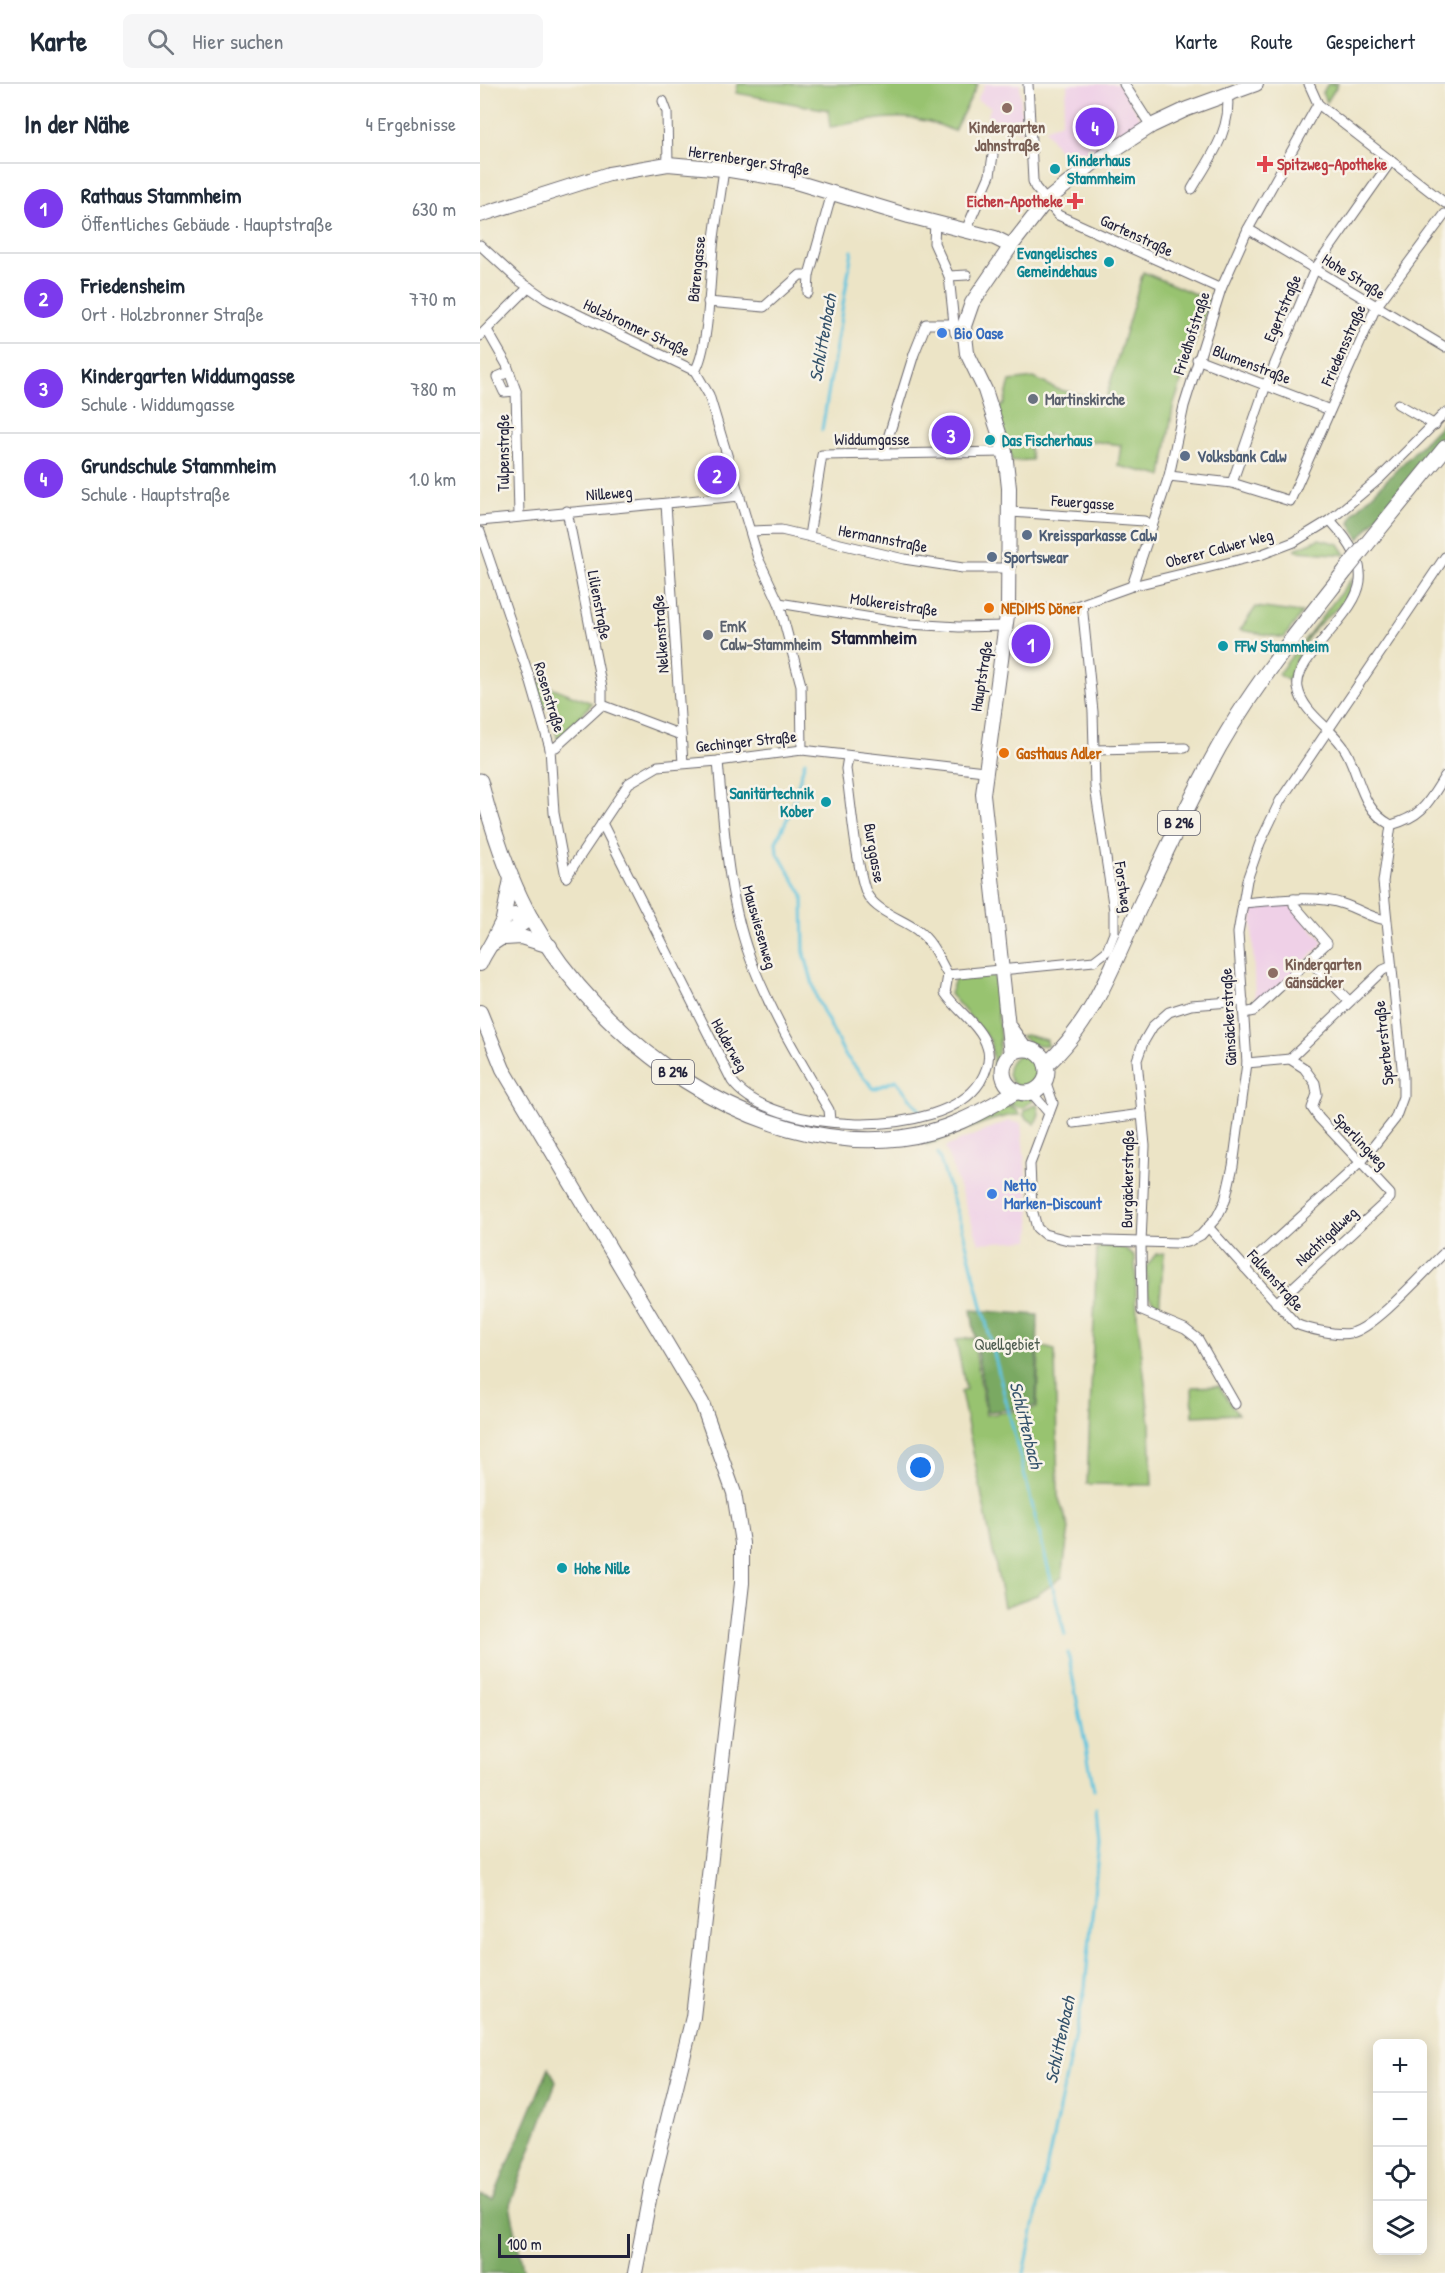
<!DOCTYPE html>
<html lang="de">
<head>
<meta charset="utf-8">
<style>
  body { margin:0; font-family:"Patrick Hand",sans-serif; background:#f6f6f7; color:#1f2937 }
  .controls { position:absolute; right:18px; bottom:18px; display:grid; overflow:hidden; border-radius:9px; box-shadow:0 3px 15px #0003 }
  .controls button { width:54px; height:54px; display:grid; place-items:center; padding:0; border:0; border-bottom:2px solid #e0e1e3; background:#fff; color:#1f2937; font:30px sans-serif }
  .scale { position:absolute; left:18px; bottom:15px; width:132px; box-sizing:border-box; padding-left:6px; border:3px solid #22223b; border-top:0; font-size:16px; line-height:21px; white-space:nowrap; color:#22223b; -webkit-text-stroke:4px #f7f3e8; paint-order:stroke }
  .you { position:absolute; left:441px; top:1384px; width:21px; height:21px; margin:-15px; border:4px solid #fff; border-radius:50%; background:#1a73e8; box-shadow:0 0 0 9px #1a73e833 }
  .badge { display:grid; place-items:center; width:39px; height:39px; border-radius:50%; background:#7c3aed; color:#fff; font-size:20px; font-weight:700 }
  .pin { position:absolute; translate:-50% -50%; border:3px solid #fff; box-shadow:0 2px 6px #0006 }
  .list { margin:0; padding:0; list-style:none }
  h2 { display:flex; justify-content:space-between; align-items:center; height:78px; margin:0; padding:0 24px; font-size:26px }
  h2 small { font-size:20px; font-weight:400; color:#747a83 }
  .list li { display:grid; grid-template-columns:39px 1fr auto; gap:18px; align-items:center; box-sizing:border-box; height:90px; padding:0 24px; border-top:2px solid #e0e1e3 }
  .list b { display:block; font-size:22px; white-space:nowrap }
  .list p { margin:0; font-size:20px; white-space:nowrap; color:#747a83 }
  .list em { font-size:20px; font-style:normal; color:#747a83 }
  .icon { flex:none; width:33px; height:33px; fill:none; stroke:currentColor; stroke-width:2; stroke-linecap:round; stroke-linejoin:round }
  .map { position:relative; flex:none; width:965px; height:2189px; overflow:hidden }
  header { display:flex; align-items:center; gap:36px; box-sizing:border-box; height:84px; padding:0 30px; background:#fff; border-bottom:2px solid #e0e1e3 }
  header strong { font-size:28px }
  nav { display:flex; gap:33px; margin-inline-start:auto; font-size:21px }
  .search { width:420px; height:54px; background:#f6f6f7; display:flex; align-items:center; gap:15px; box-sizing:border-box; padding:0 21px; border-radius:9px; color:#747a83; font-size:22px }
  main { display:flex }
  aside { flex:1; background:#fff }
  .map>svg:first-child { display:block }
  .built { fill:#efd0e7 }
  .green { fill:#98c370; stroke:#5d7256; stroke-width:1.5 }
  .forest { fill:#7aa962; stroke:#4e664e; stroke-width:1.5 }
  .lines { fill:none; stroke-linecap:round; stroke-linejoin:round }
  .stream { stroke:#61c4df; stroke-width:3 }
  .street-casing { stroke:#69666c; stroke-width:11 }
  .secondary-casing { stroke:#69666c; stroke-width:16 }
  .primary-casing { stroke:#69666c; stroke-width:17 }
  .street { stroke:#fff; stroke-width:9 }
  .secondary { stroke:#fff; stroke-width:14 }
  .primary { stroke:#fff; stroke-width:15 }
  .primary-bridge-casing { stroke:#69666c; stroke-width:17; stroke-linecap:butt }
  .primary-bridge { stroke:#fff; stroke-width:15 }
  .education-dot { fill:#8d6e63; stroke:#f7f3e8; stroke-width:2 }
  .health-dot { fill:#e0444e; stroke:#f7f3e8; stroke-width:2 }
  .culture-dot { fill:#0f9aa8; stroke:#f7f3e8; stroke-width:2 }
  .shop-dot { fill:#3f7fe0; stroke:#f7f3e8; stroke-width:2 }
  .worship-dot { fill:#6b7280; stroke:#f7f3e8; stroke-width:2 }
  .service-dot { fill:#5c6f8a; stroke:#f7f3e8; stroke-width:2 }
  .food-dot { fill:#e8710a; stroke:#f7f3e8; stroke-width:2 }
  .labels { text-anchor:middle; stroke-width:5; stroke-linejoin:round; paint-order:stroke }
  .shield { fill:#f7f3e8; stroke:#62616f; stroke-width:1.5 }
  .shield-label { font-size:15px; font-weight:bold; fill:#22223b }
  .education-label { font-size:16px; font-weight:bold; fill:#785e54; stroke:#f7f3e8 }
  .street-label { font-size:16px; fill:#22223b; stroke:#f7f3e8 }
  .culture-label { font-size:16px; font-weight:bold; fill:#0d838f; stroke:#f7f3e8; text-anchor:start }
  .health-label { font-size:16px; font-weight:bold; fill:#be3a42; stroke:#f7f3e8; text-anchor:start }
  .shop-label { font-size:16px; font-weight:bold; fill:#366cbe; stroke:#f7f3e8; text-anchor:start }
  .worship-label { font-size:16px; font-weight:bold; fill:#5b616d; stroke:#f7f3e8; text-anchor:start }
  .service-label { font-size:16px; font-weight:bold; fill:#4e5e75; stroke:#f7f3e8; text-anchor:start }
  .food-label { font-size:16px; font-weight:bold; fill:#c56008; stroke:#f7f3e8; text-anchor:start }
  .park-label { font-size:16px; fill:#4b5a4e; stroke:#f7f3e8 }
  .water-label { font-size:18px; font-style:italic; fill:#35536c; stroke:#f7f3e8 }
  .quarter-label { font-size:20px; font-weight:bold; fill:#22223b; stroke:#f7f3e8 }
</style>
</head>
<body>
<header>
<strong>Karte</strong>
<div class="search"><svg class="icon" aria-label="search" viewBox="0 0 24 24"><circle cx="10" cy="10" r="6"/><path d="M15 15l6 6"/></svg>Hier suchen</div>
<nav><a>Karte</a><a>Route</a><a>Gespeichert</a></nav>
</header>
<main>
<aside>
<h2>In der Nähe<small>4 Ergebnisse</small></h2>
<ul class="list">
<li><span class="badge">1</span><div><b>Rathaus Stammheim</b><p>Öffentliches Gebäude · Hauptstraße</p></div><em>630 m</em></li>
<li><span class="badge">2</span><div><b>Friedensheim</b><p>Ort · Holzbronner Straße</p></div><em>770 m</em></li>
<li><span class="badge">3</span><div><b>Kindergarten Widdumgasse</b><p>Schule · Widdumgasse</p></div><em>780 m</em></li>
<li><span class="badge">4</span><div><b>Grundschule Stammheim</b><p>Schule · Hauptstraße</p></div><em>1.0 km</em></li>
</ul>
</aside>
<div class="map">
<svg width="965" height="2189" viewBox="0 0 965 2189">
  <rect width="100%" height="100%" fill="#f7f3e8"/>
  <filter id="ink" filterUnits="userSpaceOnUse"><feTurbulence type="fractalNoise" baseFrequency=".0167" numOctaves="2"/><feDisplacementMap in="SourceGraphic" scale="12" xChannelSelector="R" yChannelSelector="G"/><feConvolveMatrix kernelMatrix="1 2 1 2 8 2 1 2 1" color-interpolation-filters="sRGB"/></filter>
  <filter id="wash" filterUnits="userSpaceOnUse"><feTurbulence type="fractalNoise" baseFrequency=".008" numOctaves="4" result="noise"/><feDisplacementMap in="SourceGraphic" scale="24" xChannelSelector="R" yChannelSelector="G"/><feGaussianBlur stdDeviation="1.35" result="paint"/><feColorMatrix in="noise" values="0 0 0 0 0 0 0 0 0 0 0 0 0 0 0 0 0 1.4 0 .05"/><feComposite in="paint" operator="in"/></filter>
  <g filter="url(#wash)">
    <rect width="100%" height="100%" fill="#ece4c6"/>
    <g class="built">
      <path d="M505 0H540L542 48 507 33 511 23 497 16Z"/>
      <path d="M588 0H639L664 40 639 50 591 85 565 45 581 38Z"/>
      <path d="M808 820 842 855V861L779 920 775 917 772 838 774 822Z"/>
      <path d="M528 1037 541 1039 551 1142 550 1156 499 1159 465 1063Z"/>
    </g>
    <g class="green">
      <path d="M258 0H498L474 47C427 25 398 35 350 43L348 26 256 9Z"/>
      <path d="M848 0H858L847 18 842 9Z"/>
      <path d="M663 188 729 216 693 323 682 392 638 382 641 361 566 351 564 357 549 359 552 376 532 377 517 326 524 320 530 297 554 294 577 305 625 317Z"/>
      <path d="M839 455 859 460 866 471 817 467 815 465Z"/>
      <path d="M872 494C870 512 862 521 848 532 829 547 814 574 809 597L798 590Z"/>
      <path d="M776 523 822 529 804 554 760 546Z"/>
      <path d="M58 598 112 619 78 658 70 623H63L55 599Z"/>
      <path d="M512 889 515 894 520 955 516 983H514L510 956 470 910 475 895Z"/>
      <path d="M546 951 567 956 568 962 552 960 541 952Z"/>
      <circle cx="545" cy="987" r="17"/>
      <path d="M535 1013H548L554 1016 542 1024 528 1020Z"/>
      <path d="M522 1019 536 1025 540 1031C512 1031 475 1052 446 1061L445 1055Z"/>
      <path d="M557 1020 559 1030 555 1040 544 1032V1026Z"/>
      <path d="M621 1162 644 1164 655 1173 657 1231 670 1340 672 1401 607 1400 617 1165Z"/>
      <path d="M684 1169 679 1226 668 1210 666 1183 676 1170Z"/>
      <path d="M493 1254 506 1331 557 1324 559 1262 575 1266 578 1412 589 1444 582 1493 557 1511 524 1523 481 1308 486 1306 476 1256Z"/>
      <path d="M739 1302 758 1330 713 1332 712 1303Z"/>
    </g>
    <g class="forest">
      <path d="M965 337V353L879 455 870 439 874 429Z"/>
      <path d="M491 1226 558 1231 556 1322 507 1328Z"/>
      <path d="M69 1983 76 1998 30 2121 44 2189H0V2111L13 2115Z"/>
    </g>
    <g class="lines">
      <g class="stream">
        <path d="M342 346 372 167"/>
        <path d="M325 677 310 729 296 758 297 768 323 811 324 868 337 915 365 971 394 1005 416 996 441 1028"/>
        <path d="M458 1069 484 1151 585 1551"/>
        <path d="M588 1569 614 1706"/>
        <path d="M544 2189 605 1904 619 1759 616 1725"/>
      </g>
    </g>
  </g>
  <g filter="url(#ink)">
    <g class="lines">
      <defs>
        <g id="street">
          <path d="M548 0 553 97 555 103 578 131 741 205"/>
          <path d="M644 0 671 42"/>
          <path d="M829 0 838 20 965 119"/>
          <path d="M183 17 187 28 188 80"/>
          <path d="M712 105C729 76 753 45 747 9"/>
          <path d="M455 138 454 159 469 192 475 249 484 255"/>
          <path d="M768 145 965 263"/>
          <path d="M486 146 510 91 513 71"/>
          <path d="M0 161 37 195 66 215 215 287 229 311 278 474 299 519 321 601 322 666"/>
          <path d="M329 191 352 109"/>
          <path d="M469 192 487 191"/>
          <path d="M228 218 284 223 320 191H329L328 209"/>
          <path d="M7 246 27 281 36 307 39 431"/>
          <path d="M0 252 49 203"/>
          <path d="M717 275 850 326"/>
          <path d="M215 287C230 263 230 185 234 154 237 131 241 108 244 85"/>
          <path d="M29 288 17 293 24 308 36 307"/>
          <path d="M918 320 955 341"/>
          <path d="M403 370 434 270 446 240H474"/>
          <path d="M689 392 752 399 810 417 896 223 965 130"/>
          <path d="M752 399 786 301 835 185 911 77"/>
          <path d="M186 420 203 679"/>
          <path d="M87 427 122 604V621"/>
          <path d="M531 428 664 437 672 441"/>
          <path d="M850 436C908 499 872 517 831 571 824 580 816 592 818 604 823 631 855 645 867 669 881 696 881 725 911 741 943 732 948 719 965 692"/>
          <path d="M0 437 260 412"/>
          <path d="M271 447 301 446 424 475 483 484H530"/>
          <path d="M0 448 50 595 70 664 74 729 86 793"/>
          <path d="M329 452 342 371 525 368"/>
          <path d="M652 502 689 392 704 322 741 205 768 145 838 20"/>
          <path d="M299 519 429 540 479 543 526 542"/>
          <path d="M528 524 588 525 652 502 780 471 814 458 850 436 899 395 965 329"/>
          <path d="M122 621 201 651"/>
          <path d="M70 664 76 663 122 621"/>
          <path d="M615 666 705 664"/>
          <path d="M368 673 366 685C370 711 377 793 388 812 398 828 422 835 437 846 453 858 458 874 468 891"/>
          <path d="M238 677C244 746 248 820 274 884 294 934 322 980 349 1026L350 1036"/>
          <path d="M122 739 252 997C291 1051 463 1057 500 998 506 988 511 974 507 963 501 942 477 927 465 909L468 891"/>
          <path d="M86 793 149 699 178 682 238 677 322 666 504 687"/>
          <path d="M762 819C791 817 835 810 863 820 879 825 890 834 906 836"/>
          <path d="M829 876 868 916"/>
          <path d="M468 891 614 877 627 867 634 849V826L615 703 613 628 602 520"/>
          <path d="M764 929 774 927 847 859 814 821V815"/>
          <path d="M810 975 903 886 910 883"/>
          <path d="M767 979 810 975 824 984 835 999 837 1010 832 1024 839 1034 910 1110V1114L796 1219"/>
          <path d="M565 996 573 1019 550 1080 552 1125 557 1144 564 1150 588 1156 698 1159 708 1158 721 1151 737 1133 745 1117 753 1082 767 979 758 849 767 796 780 759 800 717 965 473"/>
          <path d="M551 1008 569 1029"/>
          <path d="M594 1039 662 1030"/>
          <path d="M729 1144 816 1240C827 1245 859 1252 871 1249 895 1244 945 1187 965 1168"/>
          <path d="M765 1184 881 1078 915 1035 923 1013V993L903 798 911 741"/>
          <path d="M755 1320 718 1255 705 1245 662 1227 661 1159 665 1062 657 976 663 959 673 942 689 928 711 921 763 917"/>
        </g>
        <g id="secondary">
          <path d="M0 131 129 90 188 80 244 85 309 96 429 132 515 154 531 162"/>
          <path d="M23 835 31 795"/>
          <path d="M25 854 41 853 70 862"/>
          <path d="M12 860 51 834"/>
          <path d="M0 880C3 872 8 866 12 858 24 836 22 825 51 834"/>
          <path d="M0 928 23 985 222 1319 254 1409 262 1459V1499L213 1933 172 2100 155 2189"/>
          <path d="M527 940 545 965"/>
          <path d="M531 971 503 710 528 524 529 404 525 368 505 306 487 269 484 242 492 219 531 162 566 117 581 105 612 80 671 42 707 25 776 0"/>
        </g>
        <g id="primary">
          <path d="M886 461 965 364"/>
          <path d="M0 697C12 744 27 791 50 833 121 958 271 1071 420 1054 464 1049 500 1029 537 1007"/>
          <circle cx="545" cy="987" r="22"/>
          <path d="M566 981C613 939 634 878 660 822 681 777 703 731 726 687 763 614 816 550 866 486"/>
        </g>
      </defs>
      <use href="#street" class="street-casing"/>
      <use href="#secondary" class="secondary-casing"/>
      <use href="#primary" class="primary-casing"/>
      <use href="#street" class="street"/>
      <use href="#secondary" class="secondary"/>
      <use href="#primary" class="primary"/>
      <defs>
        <path id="primary-bridge" d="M866 486 886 461"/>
      </defs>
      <use href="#primary-bridge" class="primary-bridge-casing"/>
      <use href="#primary-bridge" class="primary-bridge"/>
    </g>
  </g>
  <g class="education-dot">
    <circle cx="527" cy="24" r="6"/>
    <circle cx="793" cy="889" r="6"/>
  </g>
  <g class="health-dot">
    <path d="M782 71h6v6h6v6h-6v6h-6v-6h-6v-6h6z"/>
    <path d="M592 108h6v6h6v6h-6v6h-6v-6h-6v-6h6z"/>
  </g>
  <g class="culture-dot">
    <circle cx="575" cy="85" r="6"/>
    <circle cx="629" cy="178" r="6"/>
    <circle cx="510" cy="356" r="6"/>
    <circle cx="743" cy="562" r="6"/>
    <circle cx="346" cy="718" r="6"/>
    <circle cx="82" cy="1484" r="6"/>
  </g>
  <g class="shop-dot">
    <circle cx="462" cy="249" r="6"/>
    <circle cx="512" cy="1110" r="6"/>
  </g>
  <g class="worship-dot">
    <circle cx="553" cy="315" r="6"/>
    <circle cx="228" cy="551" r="6"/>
  </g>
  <g class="service-dot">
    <circle cx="705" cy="372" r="6"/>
    <circle cx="547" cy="451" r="6"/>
    <circle cx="512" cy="473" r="6"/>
  </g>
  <g class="food-dot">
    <circle cx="509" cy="524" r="6"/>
    <circle cx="524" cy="669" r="6"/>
  </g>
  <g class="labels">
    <g class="shield">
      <rect x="678" y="727" width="42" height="24" rx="4.5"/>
      <rect x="172" y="976" width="42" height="24" rx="4.5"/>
    </g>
    <g class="shield-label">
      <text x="699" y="744">B 296</text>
      <text x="193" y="993">B 296</text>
    </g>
    <g class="education-label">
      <text x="527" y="49">Kindergarten<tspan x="527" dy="18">Jahnstraße</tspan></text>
      <text x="805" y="886" text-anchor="start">Kindergarten<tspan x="805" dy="18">Gänsäcker</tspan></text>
    </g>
    <g class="street-label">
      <text transform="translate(269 76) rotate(9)" y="6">Herrenberger Straße</text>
      <text transform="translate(657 151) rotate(25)" y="6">Gartenstraße</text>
      <text transform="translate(216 185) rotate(-84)" y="6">Bärengasse</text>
      <text transform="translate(874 192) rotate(32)" y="6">Hohe Straße</text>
      <text transform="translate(802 224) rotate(-67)" y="6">Egertstraße</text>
      <text transform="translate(157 243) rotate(25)" y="6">Holzbronner Straße</text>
      <text transform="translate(711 249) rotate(-72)" y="6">Friedhofstraße</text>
      <text transform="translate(863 261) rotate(-66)" y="6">Friedensstraße</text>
      <text transform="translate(772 280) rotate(21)" y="6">Blumenstraße</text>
      <text x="392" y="361">Widdumgasse</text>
      <text transform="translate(23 369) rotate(-90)" y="6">Tulpenstraße</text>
      <text transform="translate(129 409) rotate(-4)" y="6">Nilleweg</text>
      <text transform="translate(603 418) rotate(4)" y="6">Feuergasse</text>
      <text transform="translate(403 454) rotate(11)" y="6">Hermannstraße</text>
      <text transform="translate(739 464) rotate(-15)" y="6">Oberer Calwer Weg</text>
      <text transform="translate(414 520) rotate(8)" y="6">Molkereistraße</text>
      <text transform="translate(120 521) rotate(79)" y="6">Lilienstraße</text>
      <text transform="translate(180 550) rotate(-94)" y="6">Nelkenstraße</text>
      <text transform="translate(501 592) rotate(-81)" y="6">Hauptstraße</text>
      <text transform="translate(70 613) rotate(73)" y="6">Rosenstraße</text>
      <text transform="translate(266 657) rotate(-6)" y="6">Gechinger Straße</text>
      <text transform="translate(395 769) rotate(80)" y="6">Burggasse</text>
      <text transform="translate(644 803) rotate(82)" y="6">Forstweg</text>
      <text transform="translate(280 843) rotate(74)" y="6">Mauswiesenweg</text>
      <text transform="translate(748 933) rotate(-93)" y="6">Gänsäckerstraße</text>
      <text transform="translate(903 959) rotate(-96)" y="6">Sperberstraße</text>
      <text transform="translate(250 961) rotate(61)" y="6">Holderweg</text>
      <text transform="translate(881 1057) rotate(46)" y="6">Sperlingweg</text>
      <text transform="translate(647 1095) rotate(-89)" y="6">Burgäckerstraße</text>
      <text transform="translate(846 1152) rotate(-43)" y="6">Nachtigallweg</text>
      <text transform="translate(796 1196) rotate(48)" y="6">Falkenstraße</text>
    </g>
    <g class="culture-label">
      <text x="587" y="82">Kinderhaus<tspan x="587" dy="18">Stammheim</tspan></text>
      <text x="617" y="175" text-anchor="end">Evangelisches<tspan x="617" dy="18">Gemeindehaus</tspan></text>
      <text x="522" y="362">Das Fischerhaus</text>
      <text x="755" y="568">FFW Stammheim</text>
      <text x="334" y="715" text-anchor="end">Sanitärtechnik<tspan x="334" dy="18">Kober</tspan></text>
      <text x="94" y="1490">Hohe Nille</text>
    </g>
    <g class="health-label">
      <text x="797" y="86">Spitzweg-Apotheke</text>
      <text x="583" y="123" text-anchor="end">Eichen-Apotheke</text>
    </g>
    <g class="shop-label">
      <text x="474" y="255">Bio Oase</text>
      <text x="524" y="1107">Netto<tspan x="524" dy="18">Marken-Discount</tspan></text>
    </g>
    <g class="worship-label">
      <text x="565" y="321">Martinskirche</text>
      <text x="240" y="548">EmK<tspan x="240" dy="18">Calw-Stammheim</tspan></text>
    </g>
    <g class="service-label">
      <text x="717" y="378">Volksbank Calw</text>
      <text x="559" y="457">Kreissparkasse Calw</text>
      <text x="524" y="479">Sportswear</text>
    </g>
    <g class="food-label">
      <text x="521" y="530">NEDIMS Döner</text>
      <text x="536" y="675">Gasthaus Adler</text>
    </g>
    <g class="park-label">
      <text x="527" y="1266">Quellgebiet</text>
    </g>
    <g class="water-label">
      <text transform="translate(343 254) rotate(-80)" y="6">Schlittenbach</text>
      <text transform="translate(546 1341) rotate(76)" y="6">Schlittenbach</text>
      <text transform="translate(580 1956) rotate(-78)" y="6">Schlittenbach</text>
    </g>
    <g class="quarter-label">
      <text x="394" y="560">Stammheim</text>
    </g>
  </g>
</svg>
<div class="controls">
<button>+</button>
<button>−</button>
<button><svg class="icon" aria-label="locate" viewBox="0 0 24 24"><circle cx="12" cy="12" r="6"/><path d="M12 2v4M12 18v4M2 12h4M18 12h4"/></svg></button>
<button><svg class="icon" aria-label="layers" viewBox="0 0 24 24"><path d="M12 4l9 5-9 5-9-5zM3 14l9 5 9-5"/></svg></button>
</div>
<div class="scale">100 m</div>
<div class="you"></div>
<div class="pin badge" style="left:551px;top:560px">1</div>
<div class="pin badge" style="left:237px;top:391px">2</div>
<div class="pin badge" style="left:471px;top:351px">3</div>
<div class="pin badge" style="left:615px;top:43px">4</div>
</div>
</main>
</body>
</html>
